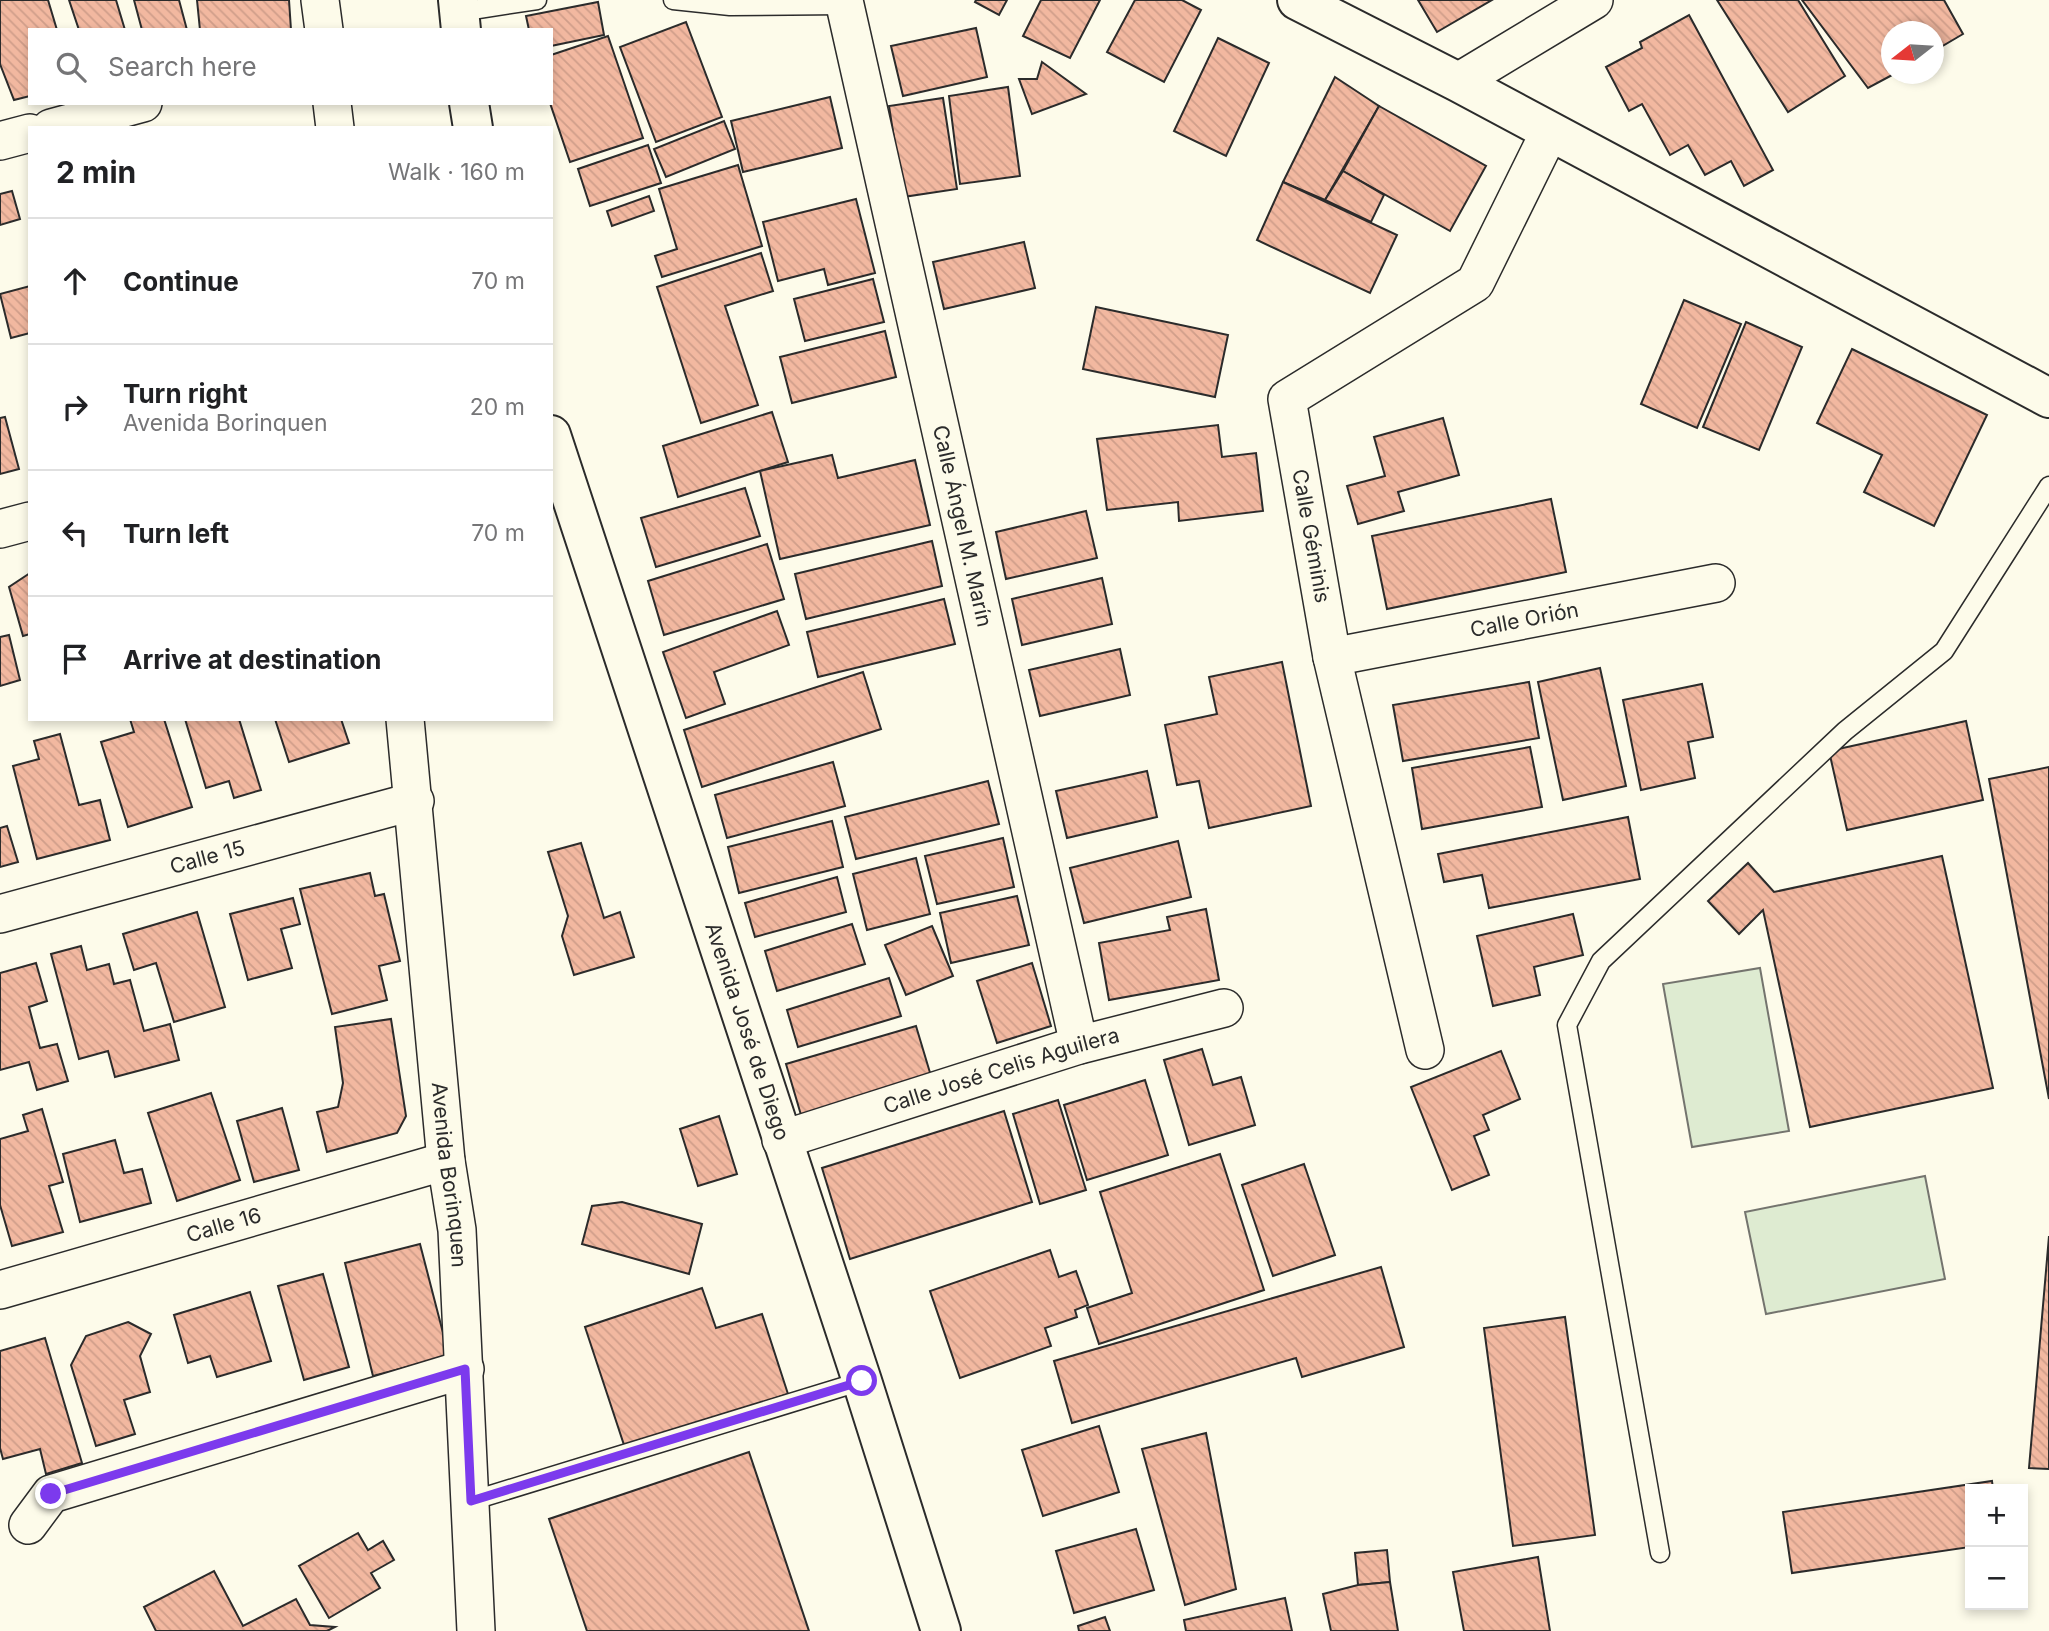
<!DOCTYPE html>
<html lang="en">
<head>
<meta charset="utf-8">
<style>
  body { margin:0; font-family:Inter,sans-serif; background:#f2f2f2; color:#202124 }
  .controls { position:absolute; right:21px; bottom:21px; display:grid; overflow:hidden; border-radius:0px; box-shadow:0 4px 10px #0003 }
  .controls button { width:63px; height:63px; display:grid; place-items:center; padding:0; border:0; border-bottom:2px solid #e0e0e0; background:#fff; color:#202124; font:35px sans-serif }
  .compass { position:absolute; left:1881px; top:21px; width:63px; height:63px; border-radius:50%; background:#fff; box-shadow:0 4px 10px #0003; rotate:253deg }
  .stop { position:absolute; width:21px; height:21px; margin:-16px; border:5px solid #7c3aed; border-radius:50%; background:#fff }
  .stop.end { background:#7c3aed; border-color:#fff; box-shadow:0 2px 7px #0008 }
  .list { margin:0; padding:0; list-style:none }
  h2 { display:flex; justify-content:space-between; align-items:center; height:91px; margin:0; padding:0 28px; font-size:30px }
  h2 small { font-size:23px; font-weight:400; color:#757577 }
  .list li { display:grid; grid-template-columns:46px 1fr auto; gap:21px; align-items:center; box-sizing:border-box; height:126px; padding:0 28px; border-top:2px solid #e0e0e0 }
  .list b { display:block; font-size:26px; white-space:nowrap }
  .list p { margin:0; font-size:23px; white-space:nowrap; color:#757577 }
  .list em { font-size:23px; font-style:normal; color:#757577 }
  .icon { flex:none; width:38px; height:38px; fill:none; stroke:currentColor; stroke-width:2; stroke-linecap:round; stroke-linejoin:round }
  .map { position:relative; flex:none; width:2049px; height:1631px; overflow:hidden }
  .search { position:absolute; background:#fff; box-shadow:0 4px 10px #0003; left:28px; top:28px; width:525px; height:77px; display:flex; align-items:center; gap:18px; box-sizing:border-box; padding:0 24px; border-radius:0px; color:#757577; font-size:26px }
  .panel { position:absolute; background:#fff; box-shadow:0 4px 10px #0003; left:28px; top:126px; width:525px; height:595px; border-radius:0px }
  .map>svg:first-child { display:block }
  .pitch { fill:#deebd1; stroke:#74746e; stroke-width:2 }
  .building { fill:url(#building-back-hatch); stroke:#2b2b2b; stroke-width:2 }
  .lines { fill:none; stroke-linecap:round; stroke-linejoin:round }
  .service-casing { stroke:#2b2b2b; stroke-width:21 }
  .minor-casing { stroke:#2b2b2b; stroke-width:40 }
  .primary-casing { stroke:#2b2b2b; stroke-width:42 }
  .service { stroke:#fdfbea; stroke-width:18 }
  .minor { stroke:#fdfbea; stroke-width:37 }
  .primary { stroke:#fdfbea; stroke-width:38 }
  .route { stroke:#7c3aed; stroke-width:9 }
  .labels { text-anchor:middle; stroke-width:5; stroke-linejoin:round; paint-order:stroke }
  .street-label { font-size:21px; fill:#2b2b2b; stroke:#fdfbea }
</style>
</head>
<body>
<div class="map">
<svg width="2049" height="1631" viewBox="0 0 2049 1631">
  <defs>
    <pattern id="building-back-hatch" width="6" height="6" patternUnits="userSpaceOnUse" patternTransform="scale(1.75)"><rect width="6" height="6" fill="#f2b8a0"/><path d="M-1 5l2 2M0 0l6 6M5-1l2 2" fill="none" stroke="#d09e8a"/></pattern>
  </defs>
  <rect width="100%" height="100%" fill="#fdfbea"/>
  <g class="pitch">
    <path d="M1760 968 1789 1131 1692 1147 1663 984Z"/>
    <path d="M1925 1176 1945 1279 1766 1314 1745 1212Z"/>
  </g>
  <g class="building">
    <path d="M0 0H48L57 30H30V96L14 100 0 64Z"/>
    <path d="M69 0H116L125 30H79Z"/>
    <path d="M134 0H179L187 30H142Z"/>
    <path d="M197 0H289L291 30H200Z"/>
    <path d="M976 0H1007L999 15 975 2Z"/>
    <path d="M1041 0H1100L1070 58 1023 36Z"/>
    <path d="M1135 0H1182L1201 10 1164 82 1107 52Z"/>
    <path d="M1418 0H1492L1437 32Z"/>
    <path d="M1717 0H1798L1845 76 1788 112Z"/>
    <path d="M1802 0H1944L1963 34 1934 51V32H1892V74H1894L1868 88Z"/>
    <path d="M598 2 604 35 551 46V30H529L526 16Z"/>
    <path d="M1689 15 1773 170 1744 186 1731 161 1705 175 1688 145 1670 155 1642 104 1629 111 1606 67 1642 48 1640 42Z"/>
    <path d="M686 22 722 117 656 142 620 47Z"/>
    <path d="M976 28 987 77 903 96 891 46Z"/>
    <path d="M608 36 643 138 570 162 550 103 551 55Z"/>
    <path d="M1218 38 1269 63 1226 156 1174 131Z"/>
    <path d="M1042 62 1086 94 1032 114 1019 79H1037Z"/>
    <path d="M1335 77 1379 106 1325 200 1283 182Z"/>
    <path d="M1008 87 1020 176 960 184 949 96Z"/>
    <path d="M830 97 842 148 743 172 731 121Z"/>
    <path d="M943 98 957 189 903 197 889 106Z"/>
    <path d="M1379 106 1486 166 1450 231 1343 171Z"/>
    <path d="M724 121 735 149 666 177 654 149Z"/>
    <path d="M648 145 661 183 590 206 578 169Z"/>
    <path d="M738 165 762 246 662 277 655 256 677 249 659 189Z"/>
    <path d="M1343 171 1384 195 1371 222 1325 200Z"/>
    <path d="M1283 182 1397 235 1370 293 1257 240Z"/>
    <path d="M12 191 20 219 0 225V194Z"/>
    <path d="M649 196 654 211 612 226 607 211Z"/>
    <path d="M856 199 875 273 828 285 824 269 778 281 763 222Z"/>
    <path d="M1024 242 1035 288 944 309 933 262Z"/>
    <path d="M761 253 773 291 725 306 758 405 701 423 657 287Z"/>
    <path d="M873 279 884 322 805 341 794 299Z"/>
    <path d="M30 286V333L11 338 0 294Z"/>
    <path d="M1684 300 1741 324 1697 428 1641 404Z"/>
    <path d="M1096 307 1228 335 1215 397 1083 369Z"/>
    <path d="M1746 322 1802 347 1759 450 1703 427Z"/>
    <path d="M885 331 896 377 792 403 780 357Z"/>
    <path d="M1852 349 1987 415 1934 526 1864 492 1882 455 1817 423Z"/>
    <path d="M772 412 788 462 678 497 663 446Z"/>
    <path d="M5 417 19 469 0 474V418Z"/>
    <path d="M1443 418 1459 475 1398 492 1404 511 1358 524 1347 486 1385 476 1374 437Z"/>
    <path d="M1218 425 1222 457 1256 453 1263 511 1179 521 1178 502 1107 510 1097 439Z"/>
    <path d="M832 455 838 478 915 460 930 525 780 559 760 471Z"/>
    <path d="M745 488 760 536 656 567 641 518Z"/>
    <path d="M1551 499 1566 572 1387 609 1372 536Z"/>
    <path d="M1086 511 1097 558 1006 579 996 532Z"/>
    <path d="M932 541 942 586 806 619 795 574Z"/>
    <path d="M767 544 784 599 664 635 648 581Z"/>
    <path d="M30 573V634L23 636 9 587Z"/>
    <path d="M1102 578 1112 624 1022 645 1012 599Z"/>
    <path d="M944 599 955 644 818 677 807 632Z"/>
    <path d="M777 611 789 645 714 672 725 704 686 718 663 652Z"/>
    <path d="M9 635 20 680 0 686V637Z"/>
    <path d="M1120 649 1130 695 1040 716 1029 670Z"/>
    <path d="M1282 662 1311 806 1209 828 1199 781 1177 785 1165 725 1217 714 1209 677Z"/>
    <path d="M1600 668 1626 786 1563 800 1538 682Z"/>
    <path d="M863 672 881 729 702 787 684 730Z"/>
    <path d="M1529 682 1539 738 1403 761 1393 705Z"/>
    <path d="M1702 684 1713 737 1688 742 1695 778 1641 790 1623 700Z"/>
    <path d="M130 719H164L192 807 128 827 101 742 134 732Z"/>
    <path d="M185 719H239L261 790 234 798 229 781 206 788Z"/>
    <path d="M275 719H341L349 743 289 762Z"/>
    <path d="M1966 721 1983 800 1847 830 1829 751Z"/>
    <path d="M60 734 79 805 100 800 110 840 37 859 13 766 39 759 34 741Z"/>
    <path d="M1530 747 1542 807 1422 829 1412 768Z"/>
    <path d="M833 762 845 806 727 838 715 795Z"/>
    <path d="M2049 767V1099L1989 779Z"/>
    <path d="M1147 771 1157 817 1067 838 1056 791Z"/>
    <path d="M988 781 999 824 856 859 845 817Z"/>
    <path d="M1628 817 1640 879 1489 908 1482 875 1444 882 1438 854Z"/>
    <path d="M832 821 843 867 739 893 728 847Z"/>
    <path d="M7 826 18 862 0 867V828Z"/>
    <path d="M1003 838 1014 887 937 904 925 856Z"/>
    <path d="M1178 841 1191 897 1084 923 1070 868Z"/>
    <path d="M581 843 604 918 620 912 634 957 574 975 562 936 568 916 548 852Z"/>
    <path d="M1942 856 1993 1088 1810 1127 1763 910 1739 934 1708 901 1748 863 1774 892Z"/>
    <path d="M916 858 930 914 867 930 853 874Z"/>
    <path d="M370 873 375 896 384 894 400 961 379 966 387 1000 332 1014 300 889Z"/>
    <path d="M837 877 846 912 755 937 745 903Z"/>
    <path d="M1017 896 1029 945 951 963 940 913Z"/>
    <path d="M293 898 300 924 281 929 292 968 248 980 230 914Z"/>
    <path d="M1206 909 1219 980 1109 1000 1099 943 1170 930 1167 917Z"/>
    <path d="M197 912 225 1007 174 1022 156 963 134 970 123 934Z"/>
    <path d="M1573 914 1583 955 1534 967 1540 995 1493 1006 1477 936Z"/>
    <path d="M852 924 865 964 777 991 765 951Z"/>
    <path d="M932 926 953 976 906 995 885 945Z"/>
    <path d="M81 946 87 970 109 964 114 984 130 980 144 1031 170 1024 179 1060 115 1077 108 1051 79 1059 51 954Z"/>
    <path d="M36 963 47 1001 29 1007 40 1048 57 1044 68 1081 37 1090 29 1062 0 1070V973Z"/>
    <path d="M1032 963 1051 1026 997 1043 977 981Z"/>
    <path d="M889 978 901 1016 798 1047 787 1010Z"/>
    <path d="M391 1019 406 1116 397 1133 327 1152 317 1112 338 1107 343 1083 335 1027Z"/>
    <path d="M916 1026 931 1076 801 1115 786 1064Z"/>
    <path d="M1202 1049 1213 1085 1241 1077 1255 1125 1189 1145 1164 1060Z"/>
    <path d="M1501 1051 1520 1099 1483 1115 1489 1130 1474 1136 1489 1175 1452 1190 1411 1087Z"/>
    <path d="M1145 1080 1168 1155 1087 1180 1064 1105Z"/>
    <path d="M211 1093 240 1180 177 1201 148 1113Z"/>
    <path d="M1058 1100 1086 1190 1040 1204 1013 1114Z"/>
    <path d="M282 1108 299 1170 254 1182 237 1121Z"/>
    <path d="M42 1109 63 1182 49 1186 63 1232 12 1246 0 1205V1139L28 1131 23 1115Z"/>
    <path d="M1004 1111 1032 1202 850 1259 822 1168Z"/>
    <path d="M719 1116 737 1174 698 1186 680 1129Z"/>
    <path d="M115 1140 124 1173 142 1169 151 1203 80 1222 63 1154Z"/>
    <path d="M1220 1154 1264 1290 1099 1344 1087 1308 1132 1293 1100 1192Z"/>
    <path d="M1304 1164 1335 1255 1273 1276 1242 1185Z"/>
    <path d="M622 1202 702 1224 689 1274 582 1244 592 1206Z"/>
    <path d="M2049 1236V1469L2029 1468Z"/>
    <path d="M420 1244 449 1356 373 1376 345 1263Z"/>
    <path d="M1050 1250 1059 1277 1076 1271 1088 1305 1075 1310 1077 1317 1045 1328 1051 1346 960 1378 930 1291Z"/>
    <path d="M1381 1267 1404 1347 1302 1377 1296 1358 1072 1423 1054 1361Z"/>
    <path d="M323 1274 349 1367 304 1380 278 1286Z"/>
    <path d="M702 1288 716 1328 762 1314 788 1394 625 1448 585 1327Z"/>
    <path d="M250 1292 271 1361 217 1377 210 1356 188 1363 174 1315Z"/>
    <path d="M1565 1317 1595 1535 1513 1546 1484 1328Z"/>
    <path d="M128 1322 151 1334 140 1356 150 1392 124 1400 135 1434 96 1446 71 1365 86 1336Z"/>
    <path d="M45 1338 82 1463 46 1474 40 1449 3 1459 0 1448V1351Z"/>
    <path d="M1099 1426 1119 1492 1043 1516 1022 1450Z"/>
    <path d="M1206 1433 1236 1589 1185 1605 1142 1449Z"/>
    <path d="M749 1452 809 1631H587L549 1519Z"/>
    <path d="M1992 1481 1993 1489H1970V1547L1792 1573 1783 1512Z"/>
    <path d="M1136 1529 1154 1590 1074 1613 1056 1551Z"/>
    <path d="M358 1533 368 1550 383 1541 394 1560 371 1573 380 1588 329 1618 299 1566Z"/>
    <path d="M1387 1550 1390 1582 1358 1585 1355 1553Z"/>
    <path d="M1538 1557 1550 1631H1464L1453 1572Z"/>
    <path d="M214 1571 243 1626 296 1599 310 1625 335 1627 327 1631H156L144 1607Z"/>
    <path d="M1390 1582 1398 1631H1331L1323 1594 1358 1585Z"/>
    <path d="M1285 1598 1292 1631H1186L1184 1620Z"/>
    <path d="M1105 1617 1110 1631H1079L1078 1626Z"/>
  </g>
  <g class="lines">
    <defs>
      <g id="service">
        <path d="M673 0 730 6 845 5"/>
        <path d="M459 12 537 0"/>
        <path d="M471 1501 862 1381"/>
        <path d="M1660 1553 1567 1025 1601 961 1845 731 1944 651 2049 486"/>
      </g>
      <g id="minor">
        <path d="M320 0 324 30"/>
        <path id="s1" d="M845 5 1079 1045"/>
        <path d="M1458 82 1594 0"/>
        <path d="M332 103 335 128"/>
        <path d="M51 128 143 103"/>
        <path d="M0 141 30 133"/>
        <path d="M0 529 30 521"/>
        <path id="s2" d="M1332 657 1716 583"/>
        <path id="s3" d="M405 719 446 1161 457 1230 476 1631"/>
        <path id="s4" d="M0 914 415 801"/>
        <path d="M1425 1050 1332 657 1287 399 1475 283 1549 133"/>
        <path id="s5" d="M781 1140 1079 1045 1224 1008"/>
        <path id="s6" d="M0 1290 446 1161"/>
        <path d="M28 1525 51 1494 465 1369"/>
      </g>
      <g id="primary">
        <path d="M458 0 461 30"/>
        <path d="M1297 0 1458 82 2049 398"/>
        <path d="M469 103 473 128"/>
        <path id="s7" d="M551 435 862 1381 941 1631"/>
      </g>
    </defs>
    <use href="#service" class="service-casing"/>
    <use href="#minor" class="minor-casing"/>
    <use href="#primary" class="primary-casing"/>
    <use href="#service" class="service"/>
    <use href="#minor" class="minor"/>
    <use href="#primary" class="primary"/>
  </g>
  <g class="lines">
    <path class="route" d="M51 1494 465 1369 471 1501 862 1381"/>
  </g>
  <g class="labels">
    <g class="street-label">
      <text dy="7" stroke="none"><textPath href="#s1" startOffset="534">Calle Ángel M. Marín</textPath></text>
      <text transform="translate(1311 536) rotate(80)" y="7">Calle Géminis</text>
      <text dy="7" stroke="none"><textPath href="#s2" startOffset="196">Calle Orión</textPath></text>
      <text dy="7" stroke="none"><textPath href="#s4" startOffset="215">Calle 15</textPath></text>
      <text dy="7" stroke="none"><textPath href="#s7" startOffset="628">Avenida José de Diego</textPath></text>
      <text dy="7" stroke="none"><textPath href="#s5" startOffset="231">Calle José Celis Aguilera</textPath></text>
      <text dy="7" stroke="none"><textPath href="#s3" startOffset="458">Avenida Borinquen</textPath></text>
      <text dy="7" stroke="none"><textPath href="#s6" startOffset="233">Calle 16</textPath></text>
    </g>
  </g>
</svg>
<div class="controls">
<button>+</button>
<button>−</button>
</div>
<svg class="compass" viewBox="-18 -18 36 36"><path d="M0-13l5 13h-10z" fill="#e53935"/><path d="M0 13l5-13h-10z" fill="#757577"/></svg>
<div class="stop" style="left:862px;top:1381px"></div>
<div class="stop end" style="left:51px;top:1494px"></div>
<div class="search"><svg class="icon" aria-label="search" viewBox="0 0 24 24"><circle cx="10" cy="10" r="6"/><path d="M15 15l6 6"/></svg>Search here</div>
<section class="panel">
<h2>2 min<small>Walk · 160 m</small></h2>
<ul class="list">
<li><svg class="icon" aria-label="ahead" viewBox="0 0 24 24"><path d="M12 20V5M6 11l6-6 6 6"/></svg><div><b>Continue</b></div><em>70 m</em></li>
<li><svg class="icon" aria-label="right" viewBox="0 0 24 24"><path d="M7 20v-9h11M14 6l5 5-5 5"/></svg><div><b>Turn right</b><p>Avenida Borinquen</p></div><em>20 m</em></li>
<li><svg class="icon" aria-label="left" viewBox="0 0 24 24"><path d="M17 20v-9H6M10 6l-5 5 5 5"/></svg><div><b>Turn left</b></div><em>70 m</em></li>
<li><svg class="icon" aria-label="arrive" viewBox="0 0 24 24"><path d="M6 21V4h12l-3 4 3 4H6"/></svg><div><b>Arrive at destination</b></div></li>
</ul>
</section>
</div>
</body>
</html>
